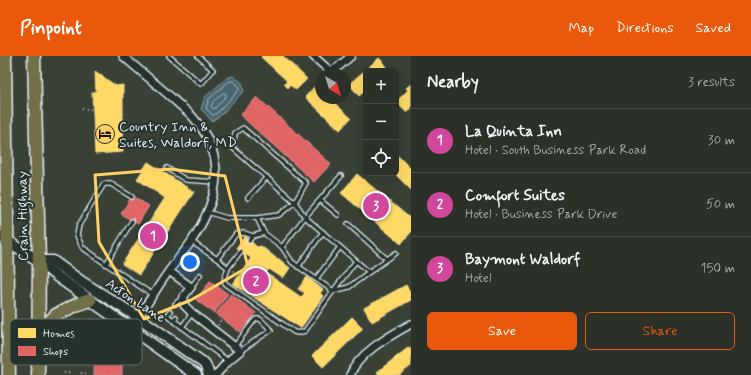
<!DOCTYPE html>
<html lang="en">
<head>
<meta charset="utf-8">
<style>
  body { margin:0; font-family:Mynerve,sans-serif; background:#373c34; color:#f1f3f6 }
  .controls { position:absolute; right:12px; top:12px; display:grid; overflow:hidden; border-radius:6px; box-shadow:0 4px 16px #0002 }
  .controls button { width:36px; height:36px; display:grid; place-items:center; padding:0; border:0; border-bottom:1px solid #474b45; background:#2b3028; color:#f1f3f6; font:20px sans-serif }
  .compass { position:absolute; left:315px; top:12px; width:36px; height:36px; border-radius:50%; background:#2b3028; box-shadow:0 4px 16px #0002; rotate:141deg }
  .you { position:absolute; left:190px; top:206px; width:14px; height:14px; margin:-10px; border:3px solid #fff; border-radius:50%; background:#1a73e8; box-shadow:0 0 0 6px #1a73e833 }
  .badge { display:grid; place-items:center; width:26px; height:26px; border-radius:50%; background:#ea580c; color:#fff; font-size:13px; font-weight:700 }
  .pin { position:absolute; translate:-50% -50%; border:2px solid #fff; box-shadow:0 1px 4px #0006 }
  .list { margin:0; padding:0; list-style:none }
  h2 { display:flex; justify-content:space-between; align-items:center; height:52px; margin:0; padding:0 16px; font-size:17px }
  h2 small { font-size:13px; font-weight:400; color:#a6a9a8 }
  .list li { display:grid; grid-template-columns:26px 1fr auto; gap:12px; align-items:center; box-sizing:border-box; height:64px; padding:0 16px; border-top:1px solid #474b45 }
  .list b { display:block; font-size:15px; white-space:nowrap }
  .list p { margin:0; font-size:13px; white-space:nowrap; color:#a6a9a8 }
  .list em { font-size:13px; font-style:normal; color:#a6a9a8 }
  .actions { display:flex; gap:8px; padding:12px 16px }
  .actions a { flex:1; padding:9px 0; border:1px solid #ea580c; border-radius:6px; text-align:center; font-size:14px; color:#ea580c }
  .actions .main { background:#ea580c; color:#fff }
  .icon { flex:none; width:22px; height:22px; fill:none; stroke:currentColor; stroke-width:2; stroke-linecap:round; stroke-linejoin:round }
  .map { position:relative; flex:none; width:411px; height:319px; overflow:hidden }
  header { display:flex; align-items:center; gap:24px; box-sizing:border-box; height:56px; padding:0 20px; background:#ea580c; color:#fff }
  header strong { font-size:19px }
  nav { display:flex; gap:22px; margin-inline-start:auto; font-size:14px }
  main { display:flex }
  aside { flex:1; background:#2b3028 }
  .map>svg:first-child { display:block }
  .water { fill:#48666e; stroke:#889ea5 }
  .homes { fill:#ffd966; stroke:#f8e092 }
  .shops { fill:#e06666; stroke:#e29092 }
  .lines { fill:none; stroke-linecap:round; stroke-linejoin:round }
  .shore { stroke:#a8b9c1; stroke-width:1 }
  .lane-casing { stroke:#e8f1f8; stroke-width:6 }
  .street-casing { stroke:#e8f1f8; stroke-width:10 }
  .secondary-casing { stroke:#e8f1f8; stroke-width:13 }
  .highway-casing { stroke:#e8f1f8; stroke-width:15 }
  .path { stroke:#e8f1f8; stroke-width:1.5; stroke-dasharray:1 3; stroke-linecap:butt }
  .lane { stroke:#26332d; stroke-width:3.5 }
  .street { stroke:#26332d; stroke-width:7 }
  .secondary { stroke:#26332d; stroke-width:10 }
  .highway { stroke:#71704a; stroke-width:12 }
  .marked { fill:none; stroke:#ffd166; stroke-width:3; stroke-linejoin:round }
  .labels { text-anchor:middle; stroke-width:4; stroke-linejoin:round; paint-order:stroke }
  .poi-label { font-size:14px; fill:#e8f1f8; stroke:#26332d; text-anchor:start }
  .street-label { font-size:14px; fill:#e8f1f8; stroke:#26332d }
  .key { fill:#26332d; stroke:#606c6a; stroke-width:1 }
  .key-label { font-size:11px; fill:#e8f1f8 }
</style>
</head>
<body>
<header>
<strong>Pinpoint</strong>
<nav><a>Map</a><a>Directions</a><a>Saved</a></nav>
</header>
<main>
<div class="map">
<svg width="411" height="319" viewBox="0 0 411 319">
  <rect width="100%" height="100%" fill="#394036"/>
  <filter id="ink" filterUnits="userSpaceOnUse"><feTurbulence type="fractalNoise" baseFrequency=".025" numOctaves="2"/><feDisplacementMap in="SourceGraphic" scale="8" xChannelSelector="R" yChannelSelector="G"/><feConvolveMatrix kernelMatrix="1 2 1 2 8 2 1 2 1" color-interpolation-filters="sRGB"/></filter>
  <g filter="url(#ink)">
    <path class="water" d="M233 20 242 27 244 35 234 45 221 59 212 65 201 53 205 41 227 22Z"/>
    <g class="homes">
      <path d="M262 0H283L307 23 296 34 290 29 288 32 284 28 287 25 261 1Z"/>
      <path d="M379 2 389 13 387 15H366V34L359 40 349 28Z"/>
      <path d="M95 15 116 30 123 29V96L95 98 92 36H96Z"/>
      <path d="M411 28V53L407 57 396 46 408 34 406 32Z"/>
      <path d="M316 29 321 34V42H329L351 62 340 74 305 41Z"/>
      <path d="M396 98 411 113V134L394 117H396Z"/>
      <path d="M148 106 194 136 139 219 122 208 165 142 137 123Z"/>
      <path d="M357 118 411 163V176L401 188 341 137Z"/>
      <path d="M245 180 257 191 261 190 276 202 279 203 290 212 283 222 269 213 266 217 301 241 305 237 298 233 307 221 323 234 320 237 323 240 301 272 233 228 251 202 236 192Z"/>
      <path d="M406 229 411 238V244L372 266 364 252Z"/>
      <path d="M352 261 363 272 323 311 312 300Z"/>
      <path d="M409 291 411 294V310L399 319H379L377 316Z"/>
    </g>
    <g class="shops">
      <path d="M257 41 331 108 314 126 240 59Z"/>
      <path d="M132 140 149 150 138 168 121 158Z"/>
      <path d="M210 225 228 238 214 257 196 244Z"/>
      <path d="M231 238 256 257 240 276 216 258Z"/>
      <path d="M95 293H107L106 307H122V319H94Z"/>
    </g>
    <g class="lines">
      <g class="shore">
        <path d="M233 25 238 29 239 34 218 56 214 59H212L206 52 209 43 228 26Z"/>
        <path d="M223 37H226V40L215 52 213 53 211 50 213 46Z"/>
      </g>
      <defs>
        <g id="lane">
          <path d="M169 0 201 28 213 14 198 0"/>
          <path d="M167 112 186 124 216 126"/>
          <path d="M132 141 111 128H104L79 169 77 179 82 191 106 208 132 165"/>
          <path d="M248 142 267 121"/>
          <path d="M320 144 338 159"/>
          <path d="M207 156 227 162H257L264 177 282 191 292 206 333 235 349 231 369 216 305 161 295 146 306 127 243 72 235 77 233 92 250 107 295 146 279 159 257 162"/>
          <path d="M348 168 387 203"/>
          <path d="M249 185 253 180"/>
          <path d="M192 186 217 203 236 178 244 177 253 180 264 177"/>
          <path d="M282 191 305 161 341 120"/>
          <path d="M217 203 228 212 241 195"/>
          <path d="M106 208 153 239"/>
          <path d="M298 211 323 176"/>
          <path d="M228 212 225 221 224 225 226 228 294 276 298 277 305 275 333 235 356 205"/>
          <path d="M369 216 396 197"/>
          <path d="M316 223 340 191"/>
          <path d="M191 231 200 219"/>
          <path d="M175 248 183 241"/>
          <path d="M170 256 167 259 173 264"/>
          <path d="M176 261 173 264 228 305"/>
          <path d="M182 271 192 257"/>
          <path d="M234 291 253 266 256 263H260L271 274 240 295"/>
        </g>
        <g id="street">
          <path d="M123 0C139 14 156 28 172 42 178 48 186 54 192 60 229 102 219 143 191 186 184 196 176 205 169 215 158 230 149 246 138 261"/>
          <path d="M313 0 330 15 337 12 351 0"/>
          <path d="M169 215 191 231 184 240V249L192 257 240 295 228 305 216 319"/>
          <path d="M350 319C359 296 390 280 411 268"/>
        </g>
        <g id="secondary">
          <path d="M0 180 39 205 55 219 90 244 196 319"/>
          <path d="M39 205H53L82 226 138 261 205 308 209 319"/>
        </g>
        <g id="highway">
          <path d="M5 0 9 319"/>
          <path d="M34 0 39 205 38 319"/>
          <path d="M37 279 56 259 76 249 90 244"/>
        </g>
      </defs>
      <use href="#lane" class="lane-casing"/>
      <use href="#street" class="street-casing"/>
      <use href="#secondary" class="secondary-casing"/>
      <use href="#highway" class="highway-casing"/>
      <g class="path">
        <path d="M82 53H93"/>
        <path d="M233 215 238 218"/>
        <path d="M218 269 221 264"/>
        <path d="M64 317 71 316"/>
        <path d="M81 317 89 318"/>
      </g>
      <use href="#lane" class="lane"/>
      <use href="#street" class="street"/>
      <use href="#secondary" class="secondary"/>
      <use href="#highway" class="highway"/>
    </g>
  </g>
  <path class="marked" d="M170 113 225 120 248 211 191 244 144 263 99 186 95 119Z"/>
  <defs>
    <symbol id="hotel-disc" viewBox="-11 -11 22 22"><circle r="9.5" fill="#ffd166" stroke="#26332d"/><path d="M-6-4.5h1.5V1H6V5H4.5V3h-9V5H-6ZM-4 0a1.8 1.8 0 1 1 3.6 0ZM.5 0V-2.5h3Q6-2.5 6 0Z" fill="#111"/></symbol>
  </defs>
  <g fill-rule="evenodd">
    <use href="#hotel-disc" x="94" y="67" width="22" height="22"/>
  </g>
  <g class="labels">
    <g class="poi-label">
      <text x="119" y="75">Country Inn &amp;<tspan x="119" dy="16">Suites, Waldorf, MD</tspan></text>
    </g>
    <g class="street-label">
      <text transform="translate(22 160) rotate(-91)" y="5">Crain Highway</text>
      <text transform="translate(136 244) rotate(33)" y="5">Acton Lane</text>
    </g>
  </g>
  <rect x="10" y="263" width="132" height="46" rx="6" class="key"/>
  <rect x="18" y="272" width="18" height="10" fill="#ffd966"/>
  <rect x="18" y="290" width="18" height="10" fill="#e06666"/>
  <g class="key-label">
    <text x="43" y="281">Homes</text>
    <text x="43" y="299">Shops</text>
  </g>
</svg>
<div class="controls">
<button>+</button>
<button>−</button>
<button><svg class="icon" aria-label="locate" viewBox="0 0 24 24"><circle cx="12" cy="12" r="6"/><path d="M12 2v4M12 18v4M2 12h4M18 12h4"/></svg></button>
</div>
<svg class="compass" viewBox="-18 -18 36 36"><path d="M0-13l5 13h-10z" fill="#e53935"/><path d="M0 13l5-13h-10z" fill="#a6a9a8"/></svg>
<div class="you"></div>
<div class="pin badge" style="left:153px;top:180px;background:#d1479c">1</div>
<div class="pin badge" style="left:256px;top:225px;background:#d1479c">2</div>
<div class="pin badge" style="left:376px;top:150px;background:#d1479c">3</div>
</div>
<aside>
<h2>Nearby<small>3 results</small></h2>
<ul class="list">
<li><span class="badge" style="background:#d1479c">1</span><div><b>La Quinta Inn</b><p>Hotel · South Business Park Road</p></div><em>30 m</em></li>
<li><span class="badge" style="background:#d1479c">2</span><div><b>Comfort Suites</b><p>Hotel · Business Park Drive</p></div><em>50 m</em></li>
<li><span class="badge" style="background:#d1479c">3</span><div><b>Baymont Waldorf</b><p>Hotel</p></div><em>150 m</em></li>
</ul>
<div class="actions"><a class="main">Save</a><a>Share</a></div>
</aside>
</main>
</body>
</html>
